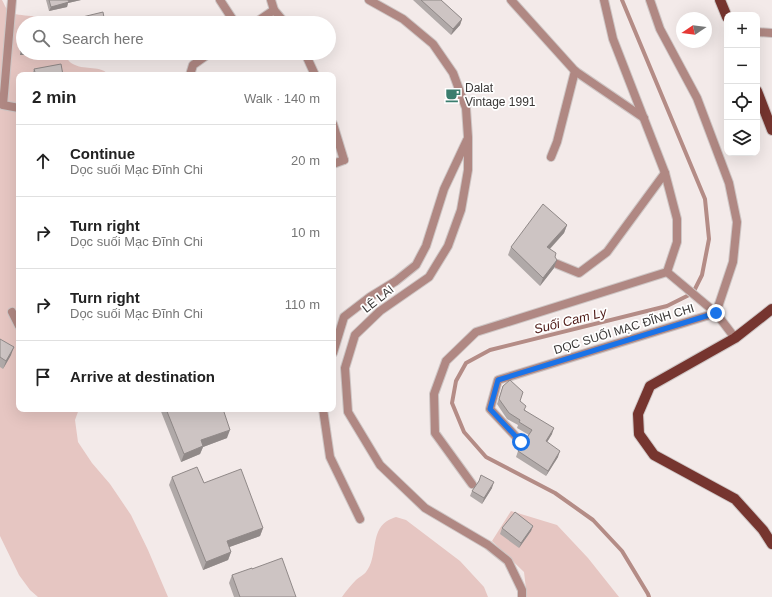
<!DOCTYPE html>
<html lang="en">
<head>
<meta charset="utf-8">
<style>
  body { margin:0; font-family:Helvetica,sans-serif; background:#f6f6f6; color:#222 }
  .controls { position:absolute; right:12px; top:12px; display:grid; overflow:hidden; border-radius:8px; box-shadow:0 4px 16px #0002 }
  .controls button { width:36px; height:36px; display:grid; place-items:center; padding:0; border:0; border-bottom:1px solid #e0e0e0; background:#fff; color:#222; font:20px sans-serif }
  .compass { position:absolute; left:676px; top:12px; width:36px; height:36px; border-radius:50%; background:#fff; box-shadow:0 4px 16px #0002; rotate:257deg }
  .stop { position:absolute; width:12px; height:12px; margin:-9px; border:3px solid #1a73e8; border-radius:50%; background:#fff }
  .stop.end { background:#1a73e8; border-color:#fff; box-shadow:0 1px 4px #0008 }
  .list { margin:0; padding:0; list-style:none }
  h2 { display:flex; justify-content:space-between; align-items:center; height:52px; margin:0; padding:0 16px; font-size:17px }
  h2 small { font-size:13px; font-weight:400; color:#767676 }
  .list li { display:grid; grid-template-columns:26px 1fr auto; gap:12px; align-items:center; box-sizing:border-box; height:72px; padding:0 16px; border-top:1px solid #e0e0e0 }
  .list b { display:block; font-size:15px; white-space:nowrap }
  .list p { margin:0; font-size:13px; white-space:nowrap; color:#767676 }
  .list em { font-size:13px; font-style:normal; color:#767676 }
  .icon { flex:none; width:22px; height:22px; fill:none; stroke:currentColor; stroke-width:2; stroke-linecap:round; stroke-linejoin:round }
  .map { position:relative; flex:none; width:772px; height:597px; overflow:hidden }
  .search { position:absolute; background:#fff; box-shadow:0 4px 16px #0002; left:16px; top:16px; width:320px; height:44px; display:flex; align-items:center; gap:10px; box-sizing:border-box; padding:0 14px; border-radius:22px; color:#767676; font-size:15px }
  .panel { position:absolute; background:#fff; box-shadow:0 4px 16px #0002; left:16px; top:72px; width:320px; height:340px; border-radius:8px }
  .map>svg:first-child { display:block }
  .green { fill:#e6c6c2 }
  .lines { fill:none; stroke-linecap:round; stroke-linejoin:round }
  .stream { stroke:#b48c86; stroke-width:4 }
  .service-casing { stroke:#cec6c5; stroke-width:10 }
  .minor-casing { stroke:#cec6c5; stroke-width:10 }
  .primary-casing { stroke:#cec6c5; stroke-width:12 }
  .service { stroke:#b08883; stroke-width:8 }
  .minor { stroke:#b08883; stroke-width:8 }
  .primary { stroke:#76352f; stroke-width:10 }
  .wall { fill:#b0a9a8 }
  .shaded-wall { fill:#908988 }
  .building { fill:#cdc4c3; stroke:#908988 }
  .route { stroke:#1a73e8; stroke-width:5 }
  .labels { text-anchor:middle; stroke-width:3.5; stroke-linejoin:round; paint-order:stroke }
  .poi-label { font-size:12px; fill:#3a3736; stroke:#fff; text-anchor:start }
  .street-label { font-size:12px; fill:#3a3736; stroke:#fff }
  .water-label { font-size:13px; font-style:italic; fill:#4f1a17; stroke:#fff }
</style>
</head>
<body>
<div class="map">
<svg width="772" height="597" viewBox="0 0 772 597">
  <rect width="100%" height="100%" fill="#f3eae9"/>
  <g class="green">
    <path d="M0 0H2C4 3 5 7 7 9 17 20 38 11 50 23H23V53H64C67 58 69 63 75 65 85 70 101 65 109 75H19V409H79L75 420 78 442 92 463 110 484 131 515 148 550 168 597H38L30 590 19 575 0 536Z"/>
    <path d="M511 511 557 525 588 558 619 597H527L524 572 492 541Z"/>
    <path d="M396 517 406 520 460 561 484 587 488 597H342C346 591 351 585 356 580 359 577 364 575 366 572 378 557 370 532 387 521 390 519 393 518 396 517Z"/>
  </g>
  <g class="lines">
    <path class="stream" d="M622 0 705 199 709 239 702 275 693 293 667 306 490 350 466 363 456 381 452 403 464 432 486 457 555 493 593 520 622 551 648 594 649 597"/>
    <defs>
      <g id="service">
        <path d="M220 0 235 23"/>
        <path d="M255 23 274 10"/>
        <path d="M757 32 772 33"/>
        <path d="M190 75 193 65 210 53"/>
        <path d="M551 157 557 142 575 71"/>
        <path d="M333 164 344 160"/>
        <path d="M557 264 579 273 607 252 665 173"/>
        <path d="M667 272 716 313"/>
        <path d="M12 312 19 326"/>
      </g>
      <g id="minor">
        <path d="M12 0 3 105 19 108"/>
        <path d="M271 0 274 10 285 23"/>
        <path d="M369 0 403 19 433 44 453 73 466 108 468 137V170L461 210 448 246 429 277 380 311 355 335 345 368 348 412 380 465 425 508 488 545 508 561 522 590V597"/>
        <path d="M511 0 575 71 644 118"/>
        <path d="M305 53 315 75"/>
        <path d="M333 124 344 160"/>
        <path d="M716 313 735 338"/>
        <path d="M333 353 344 317 370 297 396 281 416 265 426 246 444 189 467 140"/>
        <path d="M323 409 330 457 360 519"/>
        <path d="M521 442 490 409 498 380 716 313 733 262 737 222 729 183 697 98 660 29 650 0"/>
        <path d="M472 484 435 433 434 394 446 361 476 332 667 272 677 242V219L665 173 613 39 604 0"/>
      </g>
      <g id="primary">
        <path d="M720 0 727 17"/>
        <path d="M757 91 772 130"/>
        <path d="M772 309 735 338 650 386 638 414 639 434 654 455 735 499 763 530 772 544"/>
      </g>
    </defs>
    <use href="#service" class="service-casing"/>
    <use href="#minor" class="minor-casing"/>
    <use href="#primary" class="primary-casing"/>
    <use href="#service" class="service"/>
    <use href="#minor" class="minor"/>
    <use href="#primary" class="primary"/>
  </g>
  <g class="wall">
    <path d="M46 0H81L68 3 67 7 49 11Z"/>
    <path d="M413 0H441L462 19 460 25 451 35Z"/>
    <path d="M22 39 36 55H20L21 42Z"/>
    <path d="M34 69 63 75H32Z"/>
    <path d="M567 225 564 233 550 249 555 257 554 268 540 286 508 255 511 247Z"/>
    <path d="M0 339 11 355 3 369 0 367Z"/>
    <path d="M503 386 520 401 525 410 552 434 547 442 558 457 546 476 516 457 518 451 527 441 529 435 517 428 518 425 507 419 497 404Z"/>
    <path d="M160 409H223L227 438 203 447 200 454 181 462Z"/>
    <path d="M172 477 204 483 263 528 260 536 229 547 231 552 228 560 203 570 169 485Z"/>
    <path d="M479 481 492 488 482 504 470 496 472 491Z"/>
    <path d="M533 526 531 531 519 548 500 534 502 528Z"/>
    <path d="M232 575 296 597H234L229 583Z"/>
  </g>
  <g class="shaded-wall">
    <path d="M67 0H81L68 3 67 7 49 11 51 7Z"/>
    <path d="M462 19 460 25 451 35 453 29Z"/>
    <path d="M21 52H23V53H37L36 55H20Z"/>
    <path d="M70 53H109L108 55H69Z"/>
    <path d="M567 225 564 233 544 255 547 247Z"/>
    <path d="M557 260 554 268 540 286 543 278Z"/>
    <path d="M14 347 11 355 3 369 6 361Z"/>
    <path d="M554 428 552 434 544 447 546 441Z"/>
    <path d="M230 430 227 438 203 447 200 454 181 462 184 454 201 440Z"/>
    <path d="M560 451 558 457 546 476 548 471Z"/>
    <path d="M494 482 492 488 482 504 484 498Z"/>
    <path d="M533 526 531 531 519 548 521 543Z"/>
    <path d="M263 528 260 536 224 549 227 541Z"/>
    <path d="M231 552 228 560 203 570 206 562Z"/>
  </g>
  <g class="building">
    <path d="M49 0H68L69 2 51 7Z"/>
    <path d="M421 0H441L462 19 453 29Z"/>
    <path d="M103 12 105 23H70V20Z"/>
    <path d="M22 39H23V52H21Z"/>
    <path d="M61 64 63 75H36L34 69Z"/>
    <path d="M543 204 567 225 547 247 556 253 555 257 557 260 543 278 511 247Z"/>
    <path d="M0 339 14 347 6 361 0 357Z"/>
    <path d="M510 380 523 392 520 401 526 406 524 410 554 428 546 441 560 451 548 471 518 451 524 442 527 440 528 436 532 430 519 422 520 420 509 413 499 399 503 386Z"/>
    <path d="M166 409H223L230 430 201 440 203 446 184 454Z"/>
    <path d="M197 467 204 483 241 469 263 528 227 541 231 552 206 562 172 477Z"/>
    <path d="M481 475 494 482 484 498 472 491 479 481Z"/>
    <path d="M515 512 533 526 521 543 502 528Z"/>
    <path d="M282 558 296 597H240L232 575 252 568V569Z"/>
  </g>
  <g class="lines">
    <path class="route" d="M521 442 490 409 498 380 716 313"/>
  </g>
  <defs>
    <symbol id="cafe-bare" viewBox="-9 -9 18 18"><path d="M-5.5-4.5H6V0H3Q3 3.5 0 3.5H-2.5Q-5.5 3.5-5.5 0ZM3-3.2v2h1.7v-2ZM-6 4.5H4V6H-6Z" fill="#3b7d6e" stroke="#fff" stroke-width="2.5" paint-order="stroke"/></symbol>
  </defs>
  <g fill-rule="evenodd">
    <use href="#cafe-bare" x="442" y="84" width="22" height="22"/>
  </g>
  <g class="labels">
    <g class="poi-label">
      <text x="465" y="92">Dalat<tspan x="465" dy="14">Vintage 1991</tspan></text>
    </g>
    <g class="street-label">
      <text transform="translate(378 299) rotate(-38)" y="4">LÊ LAI</text>
      <text transform="translate(624 329) rotate(-17)" y="4">DỌC SUỐI MẠC ĐĨNH CHI</text>
    </g>
    <g class="water-label">
      <text transform="translate(570 320) rotate(-14)" y="5">Suối Cam Ly</text>
    </g>
  </g>
</svg>
<div class="controls">
<button>+</button>
<button>−</button>
<button><svg class="icon" aria-label="locate" viewBox="0 0 24 24"><circle cx="12" cy="12" r="6"/><path d="M12 2v4M12 18v4M2 12h4M18 12h4"/></svg></button>
<button><svg class="icon" aria-label="layers" viewBox="0 0 24 24"><path d="M12 4l9 5-9 5-9-5zM3 14l9 5 9-5"/></svg></button>
</div>
<svg class="compass" viewBox="-18 -18 36 36"><path d="M0-13l5 13h-10z" fill="#e53935"/><path d="M0 13l5-13h-10z" fill="#767676"/></svg>
<div class="stop" style="left:521px;top:442px"></div>
<div class="stop end" style="left:716px;top:313px"></div>
<div class="search"><svg class="icon" aria-label="search" viewBox="0 0 24 24"><circle cx="10" cy="10" r="6"/><path d="M15 15l6 6"/></svg>Search here</div>
<section class="panel">
<h2>2 min<small>Walk · 140 m</small></h2>
<ul class="list">
<li><svg class="icon" aria-label="ahead" viewBox="0 0 24 24"><path d="M12 20V5M6 11l6-6 6 6"/></svg><div><b>Continue</b><p>Dọc suối Mạc Đĩnh Chi</p></div><em>20 m</em></li>
<li><svg class="icon" aria-label="right" viewBox="0 0 24 24"><path d="M7 20v-9h11M14 6l5 5-5 5"/></svg><div><b>Turn right</b><p>Dọc suối Mạc Đĩnh Chi</p></div><em>10 m</em></li>
<li><svg class="icon" aria-label="right" viewBox="0 0 24 24"><path d="M7 20v-9h11M14 6l5 5-5 5"/></svg><div><b>Turn right</b><p>Dọc suối Mạc Đĩnh Chi</p></div><em>110 m</em></li>
<li><svg class="icon" aria-label="arrive" viewBox="0 0 24 24"><path d="M6 21V4h12l-3 4 3 4H6"/></svg><div><b>Arrive at destination</b></div></li>
</ul>
</section>
</div>
</body>
</html>
